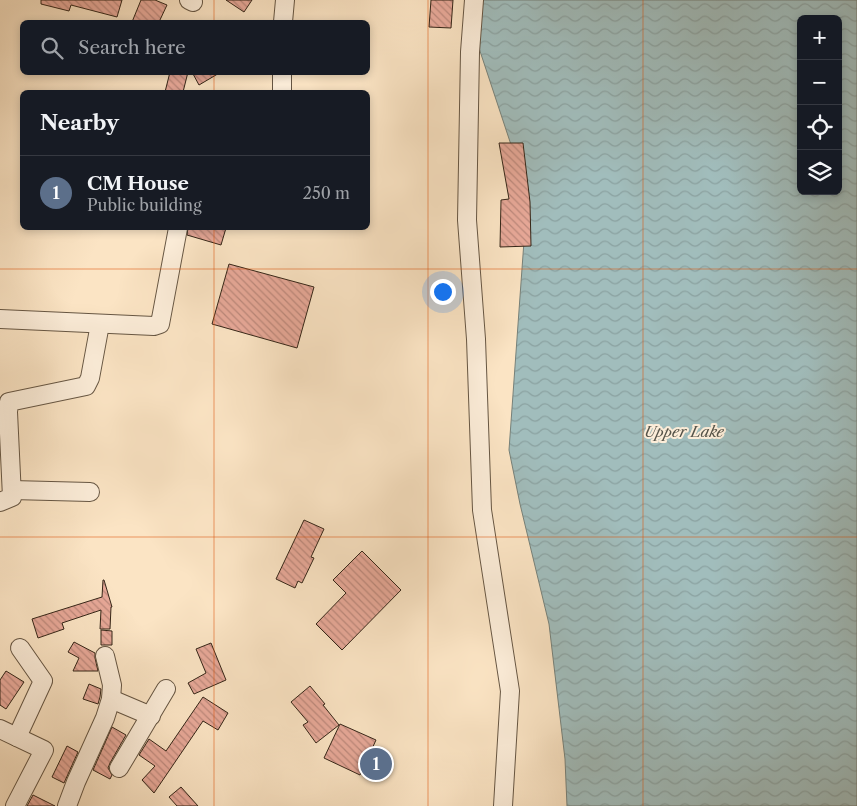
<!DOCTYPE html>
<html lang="en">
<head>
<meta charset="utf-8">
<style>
  body { margin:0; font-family:"Libre Caslon Text",serif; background:#242831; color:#f1f3f6 }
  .controls { position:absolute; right:15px; top:15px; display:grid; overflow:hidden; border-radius:8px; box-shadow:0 2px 8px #0003 }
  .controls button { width:45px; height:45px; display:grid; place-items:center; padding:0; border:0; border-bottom:1px solid #363941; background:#171b24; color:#f1f3f6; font:25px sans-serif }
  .you { position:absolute; left:442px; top:291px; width:18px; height:18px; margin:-12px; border:4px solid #fff; border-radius:50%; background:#1a73e8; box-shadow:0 0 0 8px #1a73e833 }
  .badge { display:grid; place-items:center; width:32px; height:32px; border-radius:50%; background:#7c3aed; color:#fff; font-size:16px; font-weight:700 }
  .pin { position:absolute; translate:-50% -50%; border:2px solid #fff; box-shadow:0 1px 5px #0006 }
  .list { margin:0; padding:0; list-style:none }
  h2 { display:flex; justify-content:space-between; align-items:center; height:65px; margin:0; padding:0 20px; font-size:21px }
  h2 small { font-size:16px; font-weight:400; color:#9ea1a6 }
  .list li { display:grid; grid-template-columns:32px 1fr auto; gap:15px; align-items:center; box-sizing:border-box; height:75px; padding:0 20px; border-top:1px solid #363941 }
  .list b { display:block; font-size:19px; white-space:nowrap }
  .list p { margin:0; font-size:16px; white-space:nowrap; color:#9ea1a6 }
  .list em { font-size:16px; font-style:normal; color:#9ea1a6 }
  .icon { flex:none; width:28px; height:28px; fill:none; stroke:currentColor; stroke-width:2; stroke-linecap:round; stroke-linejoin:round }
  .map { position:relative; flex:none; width:857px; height:806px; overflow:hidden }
  .search { position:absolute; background:#171b24; box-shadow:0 2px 8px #0003; left:20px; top:20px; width:350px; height:55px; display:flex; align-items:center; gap:12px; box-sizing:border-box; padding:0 18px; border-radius:8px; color:#9ea1a6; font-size:19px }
  .panel { position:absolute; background:#171b24; box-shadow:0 2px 8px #0003; left:20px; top:90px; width:350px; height:140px; border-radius:8px }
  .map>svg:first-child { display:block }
  .water { fill:url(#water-waves); stroke:#76817a; fill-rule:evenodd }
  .building { fill:url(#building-back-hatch); stroke:#352618 }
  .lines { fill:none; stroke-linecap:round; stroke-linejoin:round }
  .minor-casing { stroke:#665643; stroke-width:20 }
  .minor { stroke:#fcedd9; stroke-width:18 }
  .grid { fill:none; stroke:#df560d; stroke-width:1; stroke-opacity:0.55 }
  .labels { text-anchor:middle; stroke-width:4; stroke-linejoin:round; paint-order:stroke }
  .water-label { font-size:15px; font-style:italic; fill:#555349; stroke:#fcedd9 }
</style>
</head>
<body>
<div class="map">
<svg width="857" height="806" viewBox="0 0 857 806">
  <defs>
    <pattern id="water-waves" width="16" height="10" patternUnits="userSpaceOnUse" patternTransform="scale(1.25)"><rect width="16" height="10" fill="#a1bdbc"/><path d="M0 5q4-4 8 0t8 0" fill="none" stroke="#8ba2a1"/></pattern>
    <pattern id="building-back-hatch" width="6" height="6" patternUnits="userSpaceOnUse" patternTransform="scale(1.25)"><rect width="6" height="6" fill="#e8a999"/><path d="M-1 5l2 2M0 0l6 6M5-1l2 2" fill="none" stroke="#bd897c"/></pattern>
  </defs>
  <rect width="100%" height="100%" fill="#fbe4c4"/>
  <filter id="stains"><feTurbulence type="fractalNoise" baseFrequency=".004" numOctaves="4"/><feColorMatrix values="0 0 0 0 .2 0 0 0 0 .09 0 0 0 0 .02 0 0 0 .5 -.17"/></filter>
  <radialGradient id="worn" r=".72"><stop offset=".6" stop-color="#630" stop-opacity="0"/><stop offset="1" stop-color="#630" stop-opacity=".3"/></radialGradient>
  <path class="water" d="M479 0H857V806H567L565 759 549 624 520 504 509 450 524 241V184L475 36ZM801 19H838V191H801Z"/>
  <g class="building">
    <path d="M41 0H122L117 17 71 5 69 11 41 4Z"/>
    <path d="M141 0H155L167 5 159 22H132Z"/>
    <path d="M226 0H252L244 12Z"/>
    <path d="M431 0H453L451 28 429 27Z"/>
    <path d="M170 72H188L183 92H165Z"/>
    <path d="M192 72H221L199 85Z"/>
    <path d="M499 143H523L530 202 531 246 500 247 501 200 509 199Z"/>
    <path d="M188 228H226L221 245 187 235Z"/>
    <path d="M229 264 314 287 297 348 212 324Z"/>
    <path d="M304 520 324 529 311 557 314 558 302 583 298 581 295 588 276 579Z"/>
    <path d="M362 551 401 590 342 650 316 624 346 593 333 580Z"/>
    <path d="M103 580H104L112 607H111L110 629H100L101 610 62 623 64 629 38 638 32 619 102 597Z"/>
    <path d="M101 630 112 631V645H101Z"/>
    <path d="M74 642 95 653V658L98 671H73L79 658 68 652Z"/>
    <path d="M211 643 226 680 194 694 188 683 206 673 196 649Z"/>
    <path d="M6 671 24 682 6 709 0 705V680Z"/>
    <path d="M89 684 101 689 100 697 98 704 83 699Z"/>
    <path d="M310 686 325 704 323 705 339 725 316 743 303 725 308 722 291 702Z"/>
    <path d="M203 697 228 713 218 730 203 721 154 793 142 780 155 766 139 755 149 739 166 751Z"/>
    <path d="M340 724 376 740 360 775 324 758Z"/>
    <path d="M112 727 126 735 110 763 108 768 112 775 110 779 93 770Z"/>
    <path d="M67 746 78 752 64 783 52 777Z"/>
    <path d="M181 787 198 806H177L169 797Z"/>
    <path d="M33 795 55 806H27Z"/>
  </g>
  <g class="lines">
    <defs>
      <g id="minor">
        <path d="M189 0 193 2"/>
        <path d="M474 0 470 52 467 220 476 339 482 510 510 691 503 806"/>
        <path d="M283 22 285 0"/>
        <path d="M282 92V72"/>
        <path d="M0 319 154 326 160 324 178 228"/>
        <path d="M12 490 90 492"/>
        <path d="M0 502 12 497 8 412 9 402 86 386 90 378 100 324"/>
        <path d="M111 699 151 716"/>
        <path d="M0 729 44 750 15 806"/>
        <path d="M17 737 43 681 20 648"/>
        <path d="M119 768 166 689"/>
        <path d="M67 806 76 782 105 718 111 699 112 685 105 656"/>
      </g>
    </defs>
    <use href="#minor" class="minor-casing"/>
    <use href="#minor" class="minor"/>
  </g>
  <path class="grid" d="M214 0V22M428 0V806M643 0V806M214 72V92M214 228V806M0 269H857M0 537H857"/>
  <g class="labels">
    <g class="water-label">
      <text x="684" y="437">Upper Lake</text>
    </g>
  </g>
  <rect width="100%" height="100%" filter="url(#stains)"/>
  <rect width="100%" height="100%" fill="url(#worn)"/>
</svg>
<div class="controls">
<button>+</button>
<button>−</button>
<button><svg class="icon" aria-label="locate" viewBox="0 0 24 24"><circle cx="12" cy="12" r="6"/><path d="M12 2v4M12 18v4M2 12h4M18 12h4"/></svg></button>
<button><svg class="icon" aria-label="layers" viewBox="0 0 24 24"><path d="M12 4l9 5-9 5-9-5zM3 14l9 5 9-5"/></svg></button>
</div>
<div class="you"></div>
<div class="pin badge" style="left:376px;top:764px;background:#5c6f8a">1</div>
<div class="search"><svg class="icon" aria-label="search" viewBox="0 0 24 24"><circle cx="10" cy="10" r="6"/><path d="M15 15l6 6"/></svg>Search here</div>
<section class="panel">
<h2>Nearby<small></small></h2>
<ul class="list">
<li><span class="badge" style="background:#5c6f8a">1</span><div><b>CM House</b><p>Public building</p></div><em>250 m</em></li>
</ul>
</section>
</div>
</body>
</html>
